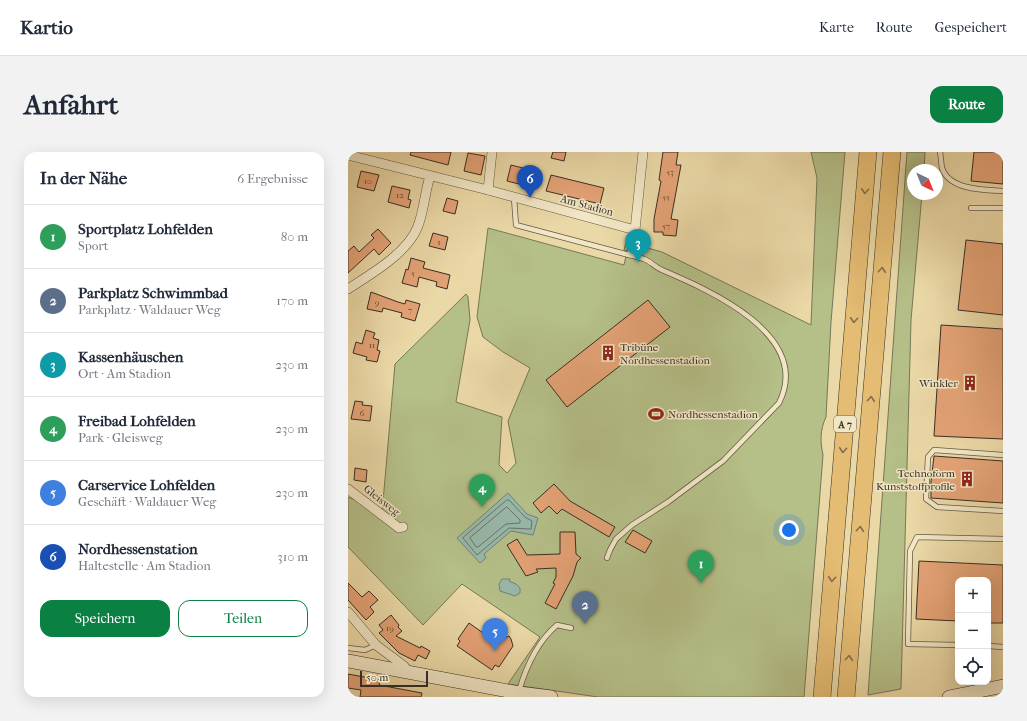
<!DOCTYPE html>
<html lang="de">
<head>
<meta charset="utf-8">
<style>
  body { margin:0; font-family:"IM FELL French Canon",serif; background:#f2f2f3; color:#1f2937 }
  .controls { position:absolute; right:12px; bottom:12px; display:grid; overflow:hidden; border-radius:8px; box-shadow:0 4px 16px #0002 }
  .controls button { width:36px; height:36px; display:grid; place-items:center; padding:0; border:0; border-bottom:1px solid #e0e1e3; background:#fff; color:#1f2937; font:20px sans-serif }
  .compass { position:absolute; left:559px; top:12px; width:36px; height:36px; border-radius:50%; background:#fff; box-shadow:0 4px 16px #0002; rotate:137deg }
  .scale { position:absolute; left:12px; bottom:10px; width:68px; box-sizing:border-box; padding-left:4px; border:2px solid #392f24; border-top:0; font-size:11px; line-height:14px; white-space:nowrap; color:#392f24; -webkit-text-stroke:3px #f1e6c5; paint-order:stroke }
  .you { position:absolute; left:441px; top:378px; width:14px; height:14px; margin:-10px; border:3px solid #fff; border-radius:50%; background:#1a73e8; box-shadow:0 0 0 6px #1a73e833 }
  .badge { display:grid; place-items:center; width:26px; height:26px; border-radius:50%; background:#0b8043; color:#fff; font-size:13px; font-weight:700 }
  .pin { position:absolute; translate:-50% -33px; filter:drop-shadow(0 1px 2px #0008) }
  .pin::after { content:''; position:absolute; top:21px; width:14px; height:12px; background:inherit; clip-path:polygon(0 0,100% 0,50% 100%) }
  .list { margin:0; padding:0; list-style:none }
  h2 { display:flex; justify-content:space-between; align-items:center; height:52px; margin:0; padding:0 16px; font-size:17px }
  h2 small { font-size:13px; font-weight:400; color:#747a83 }
  .list li { display:grid; grid-template-columns:26px 1fr auto; gap:12px; align-items:center; box-sizing:border-box; height:64px; padding:0 16px; border-top:1px solid #e0e1e3 }
  .list b { display:block; font-size:15px; white-space:nowrap }
  .list p { margin:0; font-size:13px; white-space:nowrap; color:#747a83 }
  .list em { font-size:13px; font-style:normal; color:#747a83 }
  .actions { display:flex; gap:8px; padding:12px 16px }
  .actions a { flex:1; padding:9px 0; border:1px solid #0b8043; border-radius:12px; text-align:center; font-size:14px; color:#0b8043 }
  .actions .main { background:#0b8043; color:#fff }
  .icon { flex:none; width:22px; height:22px; fill:none; stroke:currentColor; stroke-width:2; stroke-linecap:round; stroke-linejoin:round }
  .map { position:relative; flex:none; width:655px; height:545px; overflow:hidden; border-radius:12px }
  header { display:flex; align-items:center; gap:24px; box-sizing:border-box; height:56px; padding:0 20px; background:#fff; border-bottom:1px solid #e0e1e3 }
  header strong { font-size:19px }
  nav { display:flex; gap:22px; margin-inline-start:auto; font-size:14px }
  .intro { display:flex; align-items:center; justify-content:space-between; box-sizing:border-box; height:96px; padding:0 24px }
  h1 { margin:0; font-size:28px }
  .button { padding:10px 18px; border-radius:12px; background:#0b8043; color:#fff; font-size:14px; font-weight:700 }
  main { display:flex; gap:24px; padding:0 24px }
  aside { flex:1; background:#fff; border-radius:12px; box-shadow:0 4px 16px #0002 }
  .map>svg:first-child { display:block }
  .green { fill:#b5bf88; stroke:#777756 }
  .water { fill:#98b9ab; stroke:#728275 }
  .lines { fill:none; stroke-linecap:round; stroke-linejoin:round }
  .shore { stroke:#687468; stroke-width:1 }
  .building { fill:#e3a275; stroke:#392f24 }
  .lane-casing { stroke:#655944; stroke-width:6 }
  .street-casing { stroke:#655944; stroke-width:10 }
  .secondary-casing { stroke:#392f24; stroke-width:14 }
  .highway-casing { stroke:#392f24; stroke-width:18 }
  .lane { stroke:#f1e6c5; stroke-width:4.5 }
  .street { stroke:#f1e6c5; stroke-width:9 }
  .secondary { stroke:#f1e6c5; stroke-width:13 }
  .highway { stroke:#e5bc73; stroke-width:17 }
  .oneway { stroke:#866e48 }
  .labels { text-anchor:middle; stroke-width:3; stroke-linejoin:round; paint-order:stroke }
  .number-label { font-size:9px; fill:#644c38 }
  .shield { fill:#f1e6c5; stroke:#706654; stroke-width:1 }
  .shield-label { font-size:10px; font-weight:bold; fill:#392f24 }
  .street-label { font-size:11px; fill:#392f24; stroke:#f1e6c5 }
  .poi-label { font-size:11px; fill:#392f24; stroke:#f1e6c5; text-anchor:start }
</style>
</head>
<body>
<header>
<strong>Kartio</strong>
<nav><a>Karte</a><a>Route</a><a>Gespeichert</a></nav>
</header>
<div class="intro"><h1>Anfahrt</h1><a class="button">Route</a></div>
<main>
<aside>
<h2>In der Nähe<small>6 Ergebnisse</small></h2>
<ul class="list">
<li><span class="badge" style="background:#2e9e5b">1</span><div><b>Sportplatz Lohfelden</b><p>Sport</p></div><em>80 m</em></li>
<li><span class="badge" style="background:#5c6f8a">2</span><div><b>Parkplatz Schwimmbad</b><p>Parkplatz · Waldauer Weg</p></div><em>170 m</em></li>
<li><span class="badge" style="background:#0f9aa8">3</span><div><b>Kassenhäuschen</b><p>Ort · Am Stadion</p></div><em>230 m</em></li>
<li><span class="badge" style="background:#2e9e5b">4</span><div><b>Freibad Lohfelden</b><p>Park · Gleisweg</p></div><em>230 m</em></li>
<li><span class="badge" style="background:#3f7fe0">5</span><div><b>Carservice Lohfelden</b><p>Geschäft · Waldauer Weg</p></div><em>230 m</em></li>
<li><span class="badge" style="background:#1a4fb4">6</span><div><b>Nordhessenstation</b><p>Haltestelle · Am Stadion</p></div><em>310 m</em></li>
</ul>
<div class="actions"><a class="main">Speichern</a><a>Teilen</a></div>
</aside>
<div class="map">
<svg width="655" height="545" viewBox="0 0 655 545">
  <rect width="100%" height="100%" fill="#ead8a6"/>
  <filter id="stains"><feTurbulence type="fractalNoise" baseFrequency=".005" numOctaves="4"/><feColorMatrix values="0 0 0 0 .2 0 0 0 0 .09 0 0 0 0 .02 0 0 0 .5 -.17"/></filter>
  <radialGradient id="worn" r=".72"><stop offset=".6" stop-color="#630" stop-opacity="0"/><stop offset="1" stop-color="#630" stop-opacity=".3"/></radialGradient>
  <g class="green">
    <path d="M463 0H497L483 170 478 265C472 278 472 289 475 303L456 545H250L160 532 192 485 114 432 75 473 0 395V345L27 356 34 361 47 212 118 142 120 145 122 168 108 250 154 265 151 313 159 321 168 311 160 269 182 216 155 200 135 185 129 165 140 76 276 113 279 99 276 98 278 90 314 100 463 173 469 26Z"/>
    <path d="M559 0H577L576 18H565V42H574L563 168 553 537 520 543Z"/>
  </g>
  <g class="water">
    <path d="M160 341 179 362 190 366 185 383 163 379 136 402 138 406 132 411 109 386Z"/>
    <path d="M154 427H162L161 429 168 432 172 436V441L167 444 152 439 151 432Z"/>
  </g>
  <g class="lines">
    <g class="shore">
      <path d="M159 348H161L177 365 184 369 183 377 161 376 129 403 115 386Z"/>
      <path d="M159 355 172 368V371L158 372 130 395H128L122 386Z"/>
    </g>
  </g>
  <g class="building">
    <path d="M63 0H103L100 13 62 3Z"/>
    <path d="M205 0H218L216 9 203 6Z"/>
    <path d="M315 0H330L328 13H333L323 67 330 68 328 84 315 83V80H306V67L313 29 311 28Z"/>
    <path d="M626 0H655V32L623 29Z"/>
    <path d="M120 1 137 4 133 23 116 19Z"/>
    <path d="M163 13 179 17 175 33 159 29Z"/>
    <path d="M13 19 31 23 26 39 9 35Z"/>
    <path d="M203 23 256 36 252 52 198 39Z"/>
    <path d="M44 34 62 38 60 47 63 48 61 56 40 50Z"/>
    <path d="M99 46 110 49 107 62 95 59Z"/>
    <path d="M30 77 43 91 31 103 26 97 0 121V99L6 94 11 100 26 86 23 83Z"/>
    <path d="M85 81 100 85 97 98 81 94Z"/>
    <path d="M618 88 655 92V163L610 158Z"/>
    <path d="M63 106 77 110 75 116 102 123 99 137 88 134 89 130 71 125 69 135 54 131 58 117 60 118Z"/>
    <path d="M23 140 50 150 57 152 58 148 72 152 67 169 53 165 54 161 35 156 34 160 19 157Z"/>
    <path d="M300 148 322 175 219 255 198 228Z"/>
    <path d="M593 173 655 177V287L586 284Z"/>
    <path d="M18 178 27 181 25 186 31 188 29 198 32 199 29 210 18 208 19 205 5 201 8 190 14 192Z"/>
    <path d="M7 249 15 250 14 253 24 254 22 269 3 267Z"/>
    <path d="M586 304 655 309V351L583 346V329Z"/>
    <path d="M7 316 19 318 18 330 6 328Z"/>
    <path d="M206 332 222 349 267 375 261 385 214 357 209 362 201 354 193 361 185 351Z"/>
    <path d="M285 378 304 389 297 401 277 390Z"/>
    <path d="M212 380H227L228 402 233 406 229 410 225 424 208 457 197 451 207 432 205 431 208 425V416L188 417 190 420 178 424 159 393 169 387 179 403 212 402Z"/>
    <path d="M571 409 655 413V471H640V428H610V469L568 467Z"/>
    <path d="M0 431 14 445 21 439 30 448 22 455 26 460 18 468 0 448Z"/>
    <path d="M43 463 51 473 50 475 54 479 48 484 72 496 73 494 82 499 78 507 70 503 67 509 51 501 31 481 35 478 31 473Z"/>
    <path d="M121 471 145 488 149 483 155 487 161 484 163 487 165 494 151 515 147 513 144 518 109 494 112 489 110 487Z"/>
    <path d="M0 522 32 528 31 533 74 541 73 545H12L13 538 0 536Z"/>
  </g>
  <g class="lines">
    <defs>
      <g id="lane">
        <path d="M592 0C593 5 593 11 594 16 601 38 636 38 655 39"/>
        <path d="M166 46 168 73 281 103 287 78"/>
        <path d="M623 56H655"/>
        <path d="M655 303 586 298 580 305 578 347 589 355 655 359"/>
        <path d="M259 406 262 398 268 387 284 373 320 350 375 309 431 251C465 183 361 138 314 118 307 115 302 109 296 107 291 105 286 104 281 103"/>
        <path d="M610 493 560 492 562 399 569 385 655 387"/>
        <path d="M640 494 655 495"/>
        <path d="M0 496 17 498 28 493"/>
        <path d="M171 539C178 515 189 490 209 473L223 476"/>
      </g>
      <g id="street">
        <path d="M0 3 140 38 287 78 295 0"/>
        <path d="M140 38 144 0"/>
        <path d="M0 137C23 122 60 101 70 74 76 58 77 40 82 24"/>
        <path d="M0 337 51 376 55 375"/>
        <path d="M0 460 28 493 56 514 61 521"/>
      </g>
      <g id="secondary">
        <path d="M0 509 171 541 203 545"/>
        <path d="M601 545 655 534"/>
      </g>
      <g id="highway">
        <path d="M474 545 520 0"/>
        <path d="M498 545 544 0"/>
      </g>
    </defs>
    <use href="#lane" class="lane-casing"/>
    <use href="#street" class="street-casing"/>
    <use href="#secondary" class="secondary-casing"/>
    <use href="#highway" class="highway-casing"/>
    <use href="#lane" class="lane"/>
    <use href="#street" class="street"/>
    <use href="#secondary" class="secondary"/>
    <use href="#highway" class="highway"/>
  </g>
  <defs><path id="oneway-chevron" d="M-2-3.5L2.5 0L-2 3.5" fill="none" stroke-width="1.6" stroke-linecap="round" stroke-linejoin="round"/></defs>
  <g class="oneway">
    <use href="#oneway-chevron" transform="translate(517 39) rotate(95)"/>
    <use href="#oneway-chevron" transform="translate(534 118) rotate(-85)"/>
    <use href="#oneway-chevron" transform="translate(506 168) rotate(95)"/>
    <use href="#oneway-chevron" transform="translate(523 247) rotate(-85)"/>
    <use href="#oneway-chevron" transform="translate(495 298) rotate(95)"/>
    <use href="#oneway-chevron" transform="translate(512 377) rotate(-85)"/>
    <use href="#oneway-chevron" transform="translate(484 427) rotate(95)"/>
    <use href="#oneway-chevron" transform="translate(501 506) rotate(-85)"/>
  </g>
  <defs>
    <symbol id="building-bare" viewBox="-9 -9 18 18"><path d="M-4-6H4V6H1V3H-1V6H-4ZM-2.5-4.3h1.7v1.8h-1.7ZM.8-4.3h1.7v1.8H.8ZM-2.5-1h1.7V.8h-1.7ZM.8-1h1.7V.8H.8Z" fill="#8f2418" stroke="#f1e6c5" stroke-width="2.5" paint-order="stroke"/></symbol>
    <symbol id="stadium-bare" viewBox="-9 -9 18 18"><path d="M0-5a6.5 5 0 1 0 0 10a6.5 5 0 1 0 0-10ZM-3.5-1.8h7v3.6h-7Z" fill="#8f2418" stroke="#f1e6c5" stroke-width="2.5" paint-order="stroke"/></symbol>
  </defs>
  <g fill-rule="evenodd">
    <use href="#building-bare" x="249" y="190" width="22" height="22"/>
    <use href="#building-bare" x="611" y="220" width="22" height="22"/>
    <use href="#stadium-bare" x="297" y="251" width="22" height="22"/>
    <use href="#building-bare" x="608" y="316" width="22" height="22"/>
  </g>
  <g class="labels">
    <g class="number-label">
      <text x="322" y="23">53</text>
      <text x="20" y="32">10</text>
      <text x="52" y="46">12</text>
      <text x="318" y="48">55</text>
      <text x="318" y="77">57</text>
      <text x="91" y="93">1</text>
      <text x="65" y="124">5</text>
      <text x="29" y="153">9</text>
      <text x="62" y="161">7</text>
      <text x="24" y="196">11</text>
      <text x="14" y="264">6</text>
      <text x="42" y="479">19</text>
    </g>
    <rect class="shield" x="486" y="264" width="22" height="16" rx="3"/>
    <g class="shield-label">
      <text x="497" y="276">A 7</text>
    </g>
    <g class="street-label">
      <text transform="translate(239 53) rotate(15)" y="4">Am Stadion</text>
      <text transform="translate(34 348) rotate(38)" y="4">Gleisweg</text>
    </g>
    <g class="poi-label">
      <text x="272" y="199">Tribüne<tspan x="272" dy="13">Nordhessenstadion</tspan></text>
      <text x="610" y="235" text-anchor="end">Winkler</text>
      <text x="320" y="266">Nordhessenstadion</text>
      <text x="607" y="325" text-anchor="end">Technoform<tspan x="607" dy="13">Kunststoffprofile</tspan></text>
    </g>
  </g>
  <rect width="100%" height="100%" filter="url(#stains)"/>
  <rect width="100%" height="100%" fill="url(#worn)"/>
</svg>
<div class="controls">
<button>+</button>
<button>−</button>
<button><svg class="icon" aria-label="locate" viewBox="0 0 24 24"><circle cx="12" cy="12" r="6"/><path d="M12 2v4M12 18v4M2 12h4M18 12h4"/></svg></button>
</div>
<svg class="compass" viewBox="-18 -18 36 36"><path d="M0-13l5 13h-10z" fill="#e53935"/><path d="M0 13l5-13h-10z" fill="#747a83"/></svg>
<div class="scale">50 m</div>
<div class="you"></div>
<div class="pin badge" style="left:353px;top:431px;background:#2e9e5b">1</div>
<div class="pin badge" style="left:237px;top:472px;background:#5c6f8a">2</div>
<div class="pin badge" style="left:290px;top:110px;background:#0f9aa8">3</div>
<div class="pin badge" style="left:134px;top:355px;background:#2e9e5b">4</div>
<div class="pin badge" style="left:147px;top:499px;background:#3f7fe0">5</div>
<div class="pin badge" style="left:182px;top:46px;background:#1a4fb4">6</div>
</div>
</main>
</body>
</html>
